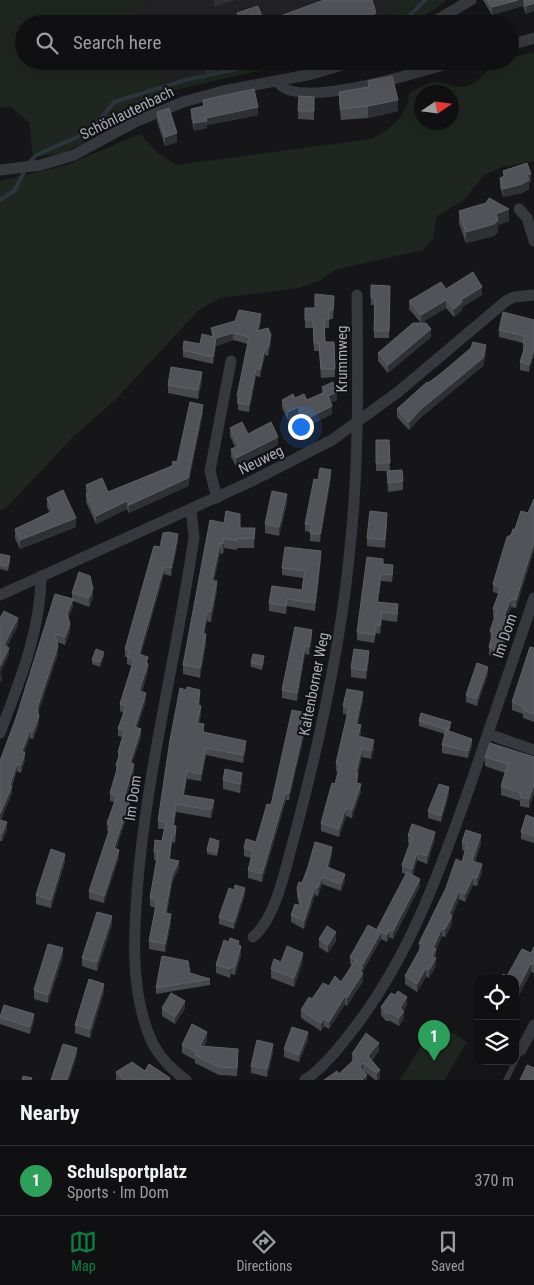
<!DOCTYPE html>
<html lang="en">
<head>
<meta charset="utf-8">
<style>
  body { margin:0; font-family:"Roboto Condensed",sans-serif; background:#1e1e20; color:#f1f3f6 }
  .controls { position:absolute; right:15px; bottom:15px; display:grid; overflow:hidden; border-radius:10px; box-shadow:0 5px 20px #0002 }
  .controls button { width:45px; height:45px; display:grid; place-items:center; padding:0; border:0; border-bottom:1px solid #303032; background:#101012; color:#f1f3f6; font:25px sans-serif }
  .compass { position:absolute; left:414px; top:85px; width:45px; height:45px; border-radius:50%; background:#101012; box-shadow:0 5px 20px #0002; rotate:77deg }
  .you { position:absolute; left:300px; top:426px; width:18px; height:18px; margin:-12px; border:4px solid #fff; border-radius:50%; background:#1a73e8; box-shadow:0 0 0 8px #1a73e833 }
  .badge { display:grid; place-items:center; width:32px; height:32px; border-radius:50%; background:#0b8043; color:#fff; font-size:16px; font-weight:700 }
  .pin { position:absolute; translate:-50% -41px; filter:drop-shadow(0 1px 2px #0008) }
  .pin::after { content:''; position:absolute; top:26px; width:18px; height:15px; background:inherit; clip-path:polygon(0 0,100% 0,50% 100%) }
  .list { margin:0; padding:0; list-style:none }
  h2 { display:flex; justify-content:space-between; align-items:center; height:65px; margin:0; padding:0 20px; font-size:21px }
  h2 small { font-size:16px; font-weight:400; color:#9c9d9f }
  .list li { display:grid; grid-template-columns:32px 1fr auto; gap:15px; align-items:center; box-sizing:border-box; height:70px; padding:0 20px; border-top:1px solid #303032 }
  .list b { display:block; font-size:19px; white-space:nowrap }
  .list p { margin:0; font-size:16px; white-space:nowrap; color:#9c9d9f }
  .list em { font-size:16px; font-style:normal; color:#9c9d9f }
  .icon { flex:none; width:28px; height:28px; fill:none; stroke:currentColor; stroke-width:2; stroke-linecap:round; stroke-linejoin:round }
  .map { position:relative; flex:none; width:534px; height:1080px; overflow:hidden }
  .search { position:absolute; background:#101012; box-shadow:0 5px 20px #0002; left:15px; right:15px; top:15px; height:55px; display:flex; align-items:center; gap:12px; box-sizing:border-box; padding:0 18px; border-radius:28px; color:#9c9d9f; font-size:19px }
  .sheet { height:135px; background:#101012 }
  nav { display:flex; justify-content:space-around; align-items:center; box-sizing:border-box; height:70px; border-top:1px solid #303032; background:#101012; font-size:14px; color:#9c9d9f }
  nav a { display:grid; justify-items:center; gap:2px }
  nav .on { color:#0b8043 }
  .map>svg:first-child { display:block }
  .built { fill:#222225 }
  .green { fill:#1e261f; fill-rule:evenodd }
  .lines { fill:none; stroke-linecap:round; stroke-linejoin:round }
  .stream { stroke:#2c353c; stroke-width:4 }
  .lane { stroke:#37383d; stroke-width:5.5 }
  .street { stroke:#37383d; stroke-width:11 }
  .wall { fill:#47494d }
  .shaded-wall { fill:#2f3033 }
  .building { fill:#525359; stroke:#5f6168 }
  .labels { text-anchor:middle; stroke-width:4; stroke-linejoin:round; paint-order:stroke }
  .street-label { font-size:15px; fill:#a8adb8; stroke:#111113 }
</style>
</head>
<body>
<div class="map">
<svg width="534" height="1080" viewBox="0 0 534 1080">
  <rect width="100%" height="100%" fill="#161618"/>
  <g class="built">
    <path d="M147 0H399L393 14 394 24H140L135 9Z"/>
    <path d="M153 61H262L161 84Z"/>
  </g>
  <g class="green">
    <path d="M0 0H147L135 9 140 24H24V61H153L162 84 262 61H303L170 91 82 144 63 153 37 157 32 153 30 123 11 107 0 108Z"/>
    <path d="M399 0H447L413 24H395L393 13Z"/>
    <path d="M534 52V161L502 167 484 175 464 200 437 216 433 239 423 250 334 270 321 280 299 288 220 298 199 310 115 400 73 437 8 506 0 511V181L67 165 140 134 159 154 176 165 371 139C390 130 407 117 409 94 416 89 428 81 437 82 448 83 456 89 468 86 486 79 486 61 510 61V58ZM452 92V122H422V92Z"/>
    <path d="M436 1023 467 1042 444 1080H400Z"/>
  </g>
  <g class="lines">
    <g class="stream">
      <path d="M401 24 425 0"/>
      <path d="M28 164 36 155 82 135 96 125 114 102 185 80 274 61"/>
      <path d="M0 200 15 190 25 170"/>
    </g>
    <path class="lane" d="M506 1080 521 1050"/>
    <g class="street">
      <path d="M430 24 471 0"/>
      <path d="M510 45 534 38"/>
      <path d="M278 82C296 112 426 70 456 61"/>
      <path d="M0 170 41 165 74 155 135 122 183 102 223 91 312 74 355 61"/>
      <path d="M519 209 527 218 534 241"/>
      <path d="M217 498 210 471 231 361"/>
      <path d="M0 595 250 482 332 440 398 392 506 301 514 297 534 295"/>
      <path d="M0 733C19 683 41 630 41 576"/>
      <path d="M488 734 534 750"/>
      <path d="M253 937C277 917 286 865 295 834 320 740 341 645 350 548 359 465 358 379 357 295"/>
      <path d="M521 1050 534 1025"/>
      <path d="M186 1080C172 1070 161 1059 153 1044 128 992 134 925 139 869 150 757 178 648 194 537L191 509"/>
      <path d="M305 1080C324 1067 338 1049 352 1031 410 957 441 868 472 780 493 719 514 658 534 598"/>
    </g>
  </g>
  <g class="wall">
    <path d="M483 0H534L526 14 523 6 492 15Z"/>
    <path d="M237 13 264 22 376 24 237 22Z"/>
    <path d="M203 61H251L206 73Z"/>
    <path d="M368 81 398 111 368 118 341 120 339 103V92L368 87Z"/>
    <path d="M299 96 314 97V120L298 119Z"/>
    <path d="M203 100 258 115 207 125V128L194 131 191 117V109L203 107Z"/>
    <path d="M157 112 177 142 165 146 157 121Z"/>
    <path d="M503 171 531 182 529 183V189L522 193 503 197 500 187V178L503 177Z"/>
    <path d="M459 211 509 221 498 225V232L494 236 466 243 459 223Z"/>
    <path d="M371 285 390 286 389 338H374V305H371Z"/>
    <path d="M446 289 482 295 462 307V310L454 317 446 308 421 323 431 337 388 373 378 361V353L421 323 409 309V301Z"/>
    <path d="M334 296 333 319H329V328H324L325 342H334L335 377 321 378 319 351H314L313 328H305V308H315Z"/>
    <path d="M534 320 529 372 520 370V362L523 351V343L499 337V330Z"/>
    <path d="M261 321 259 331 271 343 268 356 265 355 260 377 256 376 249 412 238 410V404H237V396L248 344 233 340 216 346 213 364 183 357V350L200 344 212 336 211 328Z"/>
    <path d="M486 353 483 366 420 418 409 430 397 417V409L428 383Z"/>
    <path d="M202 381 198 399 168 393V385Z"/>
    <path d="M322 387 337 400 331 403 332 414 304 428 298 415 288 420 282 408V400L295 398 307 400 322 393Z"/>
    <path d="M203 413 188 486 129 513 127 509 96 524 86 502V485L108 492 172 466 177 462Z"/>
    <path d="M230 428 248 434 278 445 236 466 231 457V449L235 447 230 436Z"/>
    <path d="M376 440H389L390 471 403 481V490L388 492 387 471H376Z"/>
    <path d="M331 477 320 542 310 541V532L305 531V524L318 480Z"/>
    <path d="M47 498 76 527 20 549 15 538V529L50 513 47 507Z"/>
    <path d="M534 499V550L516 608 511 607 507 617 510 626 499 659 489 655V647L491 639 490 631 495 617H493V609L499 594 493 592V584L511 535 528 513Z"/>
    <path d="M287 503 279 536 265 533V524Z"/>
    <path d="M210 520 240 528H255L254 548H237V550L224 548 223 554 220 553 214 581 217 591 211 622 207 621 204 634 206 644 200 678 183 674V665Z"/>
    <path d="M387 521 385 548 367 546V538Z"/>
    <path d="M178 541 171 576 164 574 141 654 148 663V671L142 692 146 701 137 728 141 737 132 763 134 772 126 799 130 807 116 849 119 857 104 903 89 899V891L109 831H107V823L114 802 110 801V793L116 773V765L118 760V752L122 737 118 736V729L124 713 120 711V704L132 666 127 664V657H125V649L160 547Z"/>
    <path d="M0 554 10 560 8 571 0 569Z"/>
    <path d="M321 559 315 611 287 606 286 614 269 611V603L302 590 303 578 282 575V568Z"/>
    <path d="M383 564 393 572 392 582 381 581 378 602 398 612 397 622 382 620 380 634 376 633 374 643 357 640V632Z"/>
    <path d="M72 593 93 598 89 607 73 601V607L68 619 70 632 65 645 57 642 58 654 38 713 39 724 33 739 30 738 24 752 25 760 21 773 17 771 12 786V793L1 820 7 830 2 841H0V761L16 718 72 599Z"/>
    <path d="M295 627 312 638 309 655 305 654 297 701 282 698V690Z"/>
    <path d="M534 648V722L523 718V714L512 710V702Z"/>
    <path d="M104 656 100 667 92 664V660Z"/>
    <path d="M369 660 366 679 351 677V668Z"/>
    <path d="M264 661 262 670 251 667V663Z"/>
    <path d="M488 674 477 706 466 702V695Z"/>
    <path d="M200 697 199 706 201 714 199 723 204 732 246 749 243 763 206 755 201 781 187 779 184 795 214 807 211 818 176 812 174 826 176 834 175 843 172 842 170 859 179 868 172 883 167 913 171 922 165 952 149 949V941L155 908 150 906V898L157 860H154V852L162 841 164 829H158V821Z"/>
    <path d="M363 700 358 724 361 733 360 737 374 749 371 759 362 757 358 773V783L361 792 352 818 346 816 339 837 321 831V823L335 784 338 772 336 771V763L348 715 343 714V706Z"/>
    <path d="M302 719 306 727 289 800H286L262 882 248 878V870L251 858 244 856V848L256 842 271 805Z"/>
    <path d="M419 721 451 726 449 731 472 746 468 758 442 753V745L445 734 419 726Z"/>
    <path d="M485 757H534V794L529 808 520 806V801L501 795V786L505 773 485 766Z"/>
    <path d="M223 780 242 782 240 793 223 789Z"/>
    <path d="M449 794 441 822 428 818V811Z"/>
    <path d="M534 818V843L521 839V832Z"/>
    <path d="M408 836 435 839 427 864 417 860 413 875 420 886 393 939 389 937 387 942 381 939 363 971 362 970 363 981 347 1006 345 1004 329 1029 324 1026 321 1031 301 1018V1010L312 999 329 986 341 982 352 965 350 964V957L377 930 406 874 402 873V865L410 844 408 843Z"/>
    <path d="M462 842 481 843 475 862 482 872 477 886 473 885 465 902 459 899 452 916V923L449 930 445 937 442 936 436 950V966L429 978 426 976 417 992 405 984V976L419 950V943L462 862 465 851 462 850Z"/>
    <path d="M219 845 217 856 207 854V850Z"/>
    <path d="M332 854 329 868 345 881 341 891 322 884 318 896 315 895 304 929 291 922V915L299 905 297 896V888Z"/>
    <path d="M65 862 51 908 36 904V895Z"/>
    <path d="M234 890 245 895 234 929 219 924V917Z"/>
    <path d="M112 925 97 971 82 966V958Z"/>
    <path d="M319 939 336 941 328 953 319 947Z"/>
    <path d="M239 945 241 955 235 975 231 974 230 978 216 973V965Z"/>
    <path d="M534 947V973L531 972 515 1003V979L507 976 531 953Z"/>
    <path d="M63 957 48 1003 34 999V990Z"/>
    <path d="M303 961 294 987 271 978V969L281 962Z"/>
    <path d="M190 973 210 979V985L156 994V988Z"/>
    <path d="M104 992 90 1038 75 1033V1025Z"/>
    <path d="M407 1005 403 1010 404 1019 399 1026 390 1021H386L381 1015V1007Z"/>
    <path d="M162 1008H185L175 1024 162 1016Z"/>
    <path d="M0 1015 34 1021 30 1034 0 1024Z"/>
    <path d="M207 1040 204 1047 238 1057 237 1076 219 1075 195 1063V1060L182 1053V1045Z"/>
    <path d="M308 1040 299 1062 284 1057V1049Z"/>
    <path d="M379 1051 372 1060 380 1078 378 1080H375L363 1070 367 1080 339 1074 352 1061V1054Z"/>
    <path d="M273 1052 267 1077 251 1073V1066Z"/>
    <path d="M145 1071 170 1080H116V1072Z"/>
  </g>
  <g class="shaded-wall">
    <path d="M214 0H235L214 7Z"/>
    <path d="M518 0H523V6L492 15V7Z"/>
    <path d="M534 3V11L526 14V6Z"/>
    <path d="M376 13V24H347Z"/>
    <path d="M206 61H251L206 73Z"/>
    <path d="M398 100V111L368 118V106Z"/>
    <path d="M258 107V115L207 125V128L194 131V123L206 118Z"/>
    <path d="M177 133V142L165 146V137Z"/>
    <path d="M531 174V182L529 183V189L522 193 503 197V189L527 175Z"/>
    <path d="M509 209V221L498 225V232L494 236 466 243V232L496 214Z"/>
    <path d="M482 287V295L462 307V310L454 317V309L461 300Z"/>
    <path d="M446 300V308L421 323V315Z"/>
    <path d="M261 314V321L257 338V331Z"/>
    <path d="M431 329V337L388 373V365Z"/>
    <path d="M233 333V340L216 346 213 364V357L216 338Z"/>
    <path d="M271 335V343L268 356V348Z"/>
    <path d="M486 345V353L483 366 420 418 409 430V422L420 410Z"/>
    <path d="M265 348V355L260 377V370Z"/>
    <path d="M534 349V356L529 372V365Z"/>
    <path d="M256 369V376L249 412V405Z"/>
    <path d="M202 372V381L198 399V390Z"/>
    <path d="M337 392V400L328 405V396Z"/>
    <path d="M203 405V413L188 486 129 513V505L188 478Z"/>
    <path d="M332 406V414L304 428V420Z"/>
    <path d="M298 407V415L288 420V412Z"/>
    <path d="M278 437V445L236 466V458Z"/>
    <path d="M331 470V477L320 542V534Z"/>
    <path d="M287 494V503L279 536V527Z"/>
    <path d="M127 501V509L96 524V516Z"/>
    <path d="M387 513V521L385 548V540Z"/>
    <path d="M76 518V527L20 549V540Z"/>
    <path d="M178 534V541L171 576V568Z"/>
    <path d="M224 538V548L223 554V544Z"/>
    <path d="M534 542V550L516 608V600Z"/>
    <path d="M220 543V553L212 590V581Z"/>
    <path d="M321 551V559L315 611V603Z"/>
    <path d="M164 567V574L139 661V654Z"/>
    <path d="M381 574V581L377 609V602Z"/>
    <path d="M217 581V591L211 622V612Z"/>
    <path d="M93 589V598L89 607V598Z"/>
    <path d="M73 599V607L67 622V614Z"/>
    <path d="M511 599V607L504 624V616Z"/>
    <path d="M207 611V621L203 643V634Z"/>
    <path d="M382 612V620L380 634V626Z"/>
    <path d="M18 618V626L4 653V645Z"/>
    <path d="M510 619V626L499 659V651Z"/>
    <path d="M70 624V632L65 645V637Z"/>
    <path d="M312 630V638L309 655V647Z"/>
    <path d="M206 634V644L200 678V668Z"/>
    <path d="M58 646V654L37 716V708Z"/>
    <path d="M305 646V654L297 701V693Z"/>
    <path d="M9 648V655L0 674V666Z"/>
    <path d="M369 651V660L366 679V671Z"/>
    <path d="M104 652V656L100 667V662Z"/>
    <path d="M148 664V671L139 699V691Z"/>
    <path d="M488 667V674L477 706V699Z"/>
    <path d="M2 672V680L0 683V676Z"/>
    <path d="M200 690V697L198 713V705Z"/>
    <path d="M363 692V700L356 732V724Z"/>
    <path d="M146 693V701L135 735V727Z"/>
    <path d="M201 706V714L197 731V723Z"/>
    <path d="M39 716V724L33 739V732Z"/>
    <path d="M306 719V727L289 800V793Z"/>
    <path d="M361 725V733L358 745V736Z"/>
    <path d="M141 729V737L130 770V763Z"/>
    <path d="M30 730V738L22 759V751Z"/>
    <path d="M472 739V746L468 758V751Z"/>
    <path d="M374 740V749L371 759V751Z"/>
    <path d="M246 741V749L243 763V755Z"/>
    <path d="M206 748V755L201 781V774Z"/>
    <path d="M362 748V757L356 780V772Z"/>
    <path d="M25 753V760L21 773V765Z"/>
    <path d="M17 764V771L11 787 12 786V793L0 822V814Z"/>
    <path d="M134 764V772L124 805V798Z"/>
    <path d="M187 771V779L183 802V795Z"/>
    <path d="M242 773V782L240 793V784Z"/>
    <path d="M358 773V781L356 791V783Z"/>
    <path d="M361 784V792L352 818V810Z"/>
    <path d="M534 785V794L529 808V799Z"/>
    <path d="M449 787V794L441 822V816Z"/>
    <path d="M286 792V800L262 882V874Z"/>
    <path d="M130 800V807L114 856V848Z"/>
    <path d="M214 800V807L211 818V810Z"/>
    <path d="M176 804V812L173 833V825Z"/>
    <path d="M346 808V816L339 837V829Z"/>
    <path d="M7 822V830L2 841V834Z"/>
    <path d="M176 826V834L175 843V835Z"/>
    <path d="M435 832V839L427 864V856Z"/>
    <path d="M481 835V843L472 869V861Z"/>
    <path d="M332 847V854L327 875V867Z"/>
    <path d="M119 850V857L104 903V896Z"/>
    <path d="M417 853V860L412 876V869Z"/>
    <path d="M65 854V862L51 908V900Z"/>
    <path d="M179 861V868L172 883 165 920V913L172 876Z"/>
    <path d="M482 864V872L477 886V878Z"/>
    <path d="M345 874V881L341 891V884Z"/>
    <path d="M322 877V884L318 896V888Z"/>
    <path d="M473 877V885L465 902V894Z"/>
    <path d="M420 879V886L393 939V931Z"/>
    <path d="M315 887V895L304 929V921Z"/>
    <path d="M245 888V895L234 929V922Z"/>
    <path d="M459 891V899L452 916V923L445 937V929L449 914Z"/>
    <path d="M171 914V922L165 952V944Z"/>
    <path d="M112 916V925L97 971V962Z"/>
    <path d="M442 928V936L436 950V957L432 964 433 948Z"/>
    <path d="M389 930V937L387 942V935Z"/>
    <path d="M336 932V941L328 953V945Z"/>
    <path d="M381 932V939L363 971V964Z"/>
    <path d="M241 946V955L235 975V967Z"/>
    <path d="M63 948V957L48 1003V995Z"/>
    <path d="M303 953V961L294 987V978Z"/>
    <path d="M436 958V966L429 978V970Z"/>
    <path d="M531 963V972L515 1003V994Z"/>
    <path d="M231 966V974L230 978V969Z"/>
    <path d="M426 968V976L417 992V984Z"/>
    <path d="M363 973V981L347 1006V998Z"/>
    <path d="M104 984V992L90 1038V1029Z"/>
    <path d="M345 996V1004L329 1029V1022Z"/>
    <path d="M407 997V1005L400 1016V1008Z"/>
    <path d="M185 1001V1008L175 1024V1017Z"/>
    <path d="M404 1011V1019L399 1026V1018Z"/>
    <path d="M34 1014V1021L30 1034V1027Z"/>
    <path d="M324 1019V1026L321 1031V1023Z"/>
    <path d="M207 1032V1040L200 1054V1046Z"/>
    <path d="M308 1032V1040L299 1062V1055Z"/>
    <path d="M379 1043V1051L368 1064V1056Z"/>
    <path d="M273 1044V1052L267 1077V1069Z"/>
    <path d="M77 1048V1056L69 1080H67Z"/>
    <path d="M363 1063V1070L360 1075V1067Z"/>
    <path d="M380 1070V1078L377 1080V1073Z"/>
    <path d="M367 1075V1080H362Z"/>
  </g>
  <g class="building">
    <path d="M324 0H372L376 13 347 24H232L240 21 237 13 258 6 264 22Z"/>
    <path d="M487 0H518L492 7Z"/>
    <path d="M524 0H534V3L526 6Z"/>
    <path d="M392 76 398 100 368 106 341 109 339 92 369 87 368 81Z"/>
    <path d="M254 89 258 107 206 118 207 121 194 123 191 109 204 106 203 100Z"/>
    <path d="M299 96 314 97V111H298Z"/>
    <path d="M169 108 177 133 165 137 157 112Z"/>
    <path d="M527 163 531 174 527 175 529 180 522 184 503 189 500 178 505 176 503 171Z"/>
    <path d="M489 198 509 209 496 214 498 220 494 224 466 232 459 211 486 203Z"/>
    <path d="M473 272 482 287 461 300 462 302 454 309 446 300 421 315 409 301 441 282 446 289Z"/>
    <path d="M371 285 390 286 389 331H374L375 298H371Z"/>
    <path d="M315 294 334 296 333 310H329V320H324L325 342H334L335 369H321L319 343H314L313 320H305V308H315Z"/>
    <path d="M239 310 261 314 257 331 268 328 271 335 268 348H265L260 370 256 369 249 405 238 403 239 397 237 396 249 337 233 333 216 338 213 357 183 350 184 341 200 344 202 334 214 337 211 328 235 321Z"/>
    <path d="M503 312 534 320V349L529 365 520 362 526 344 523 343 525 336 499 330Z"/>
    <path d="M413 323H426L431 329 388 365 378 353Z"/>
    <path d="M473 342 486 345 483 358 420 410 409 422 397 409 427 382 428 383 439 375 471 348Z"/>
    <path d="M171 367 202 372 198 390 168 385Z"/>
    <path d="M333 382 337 392 328 396 332 406 304 420 298 407 288 412 282 400 293 394 295 398 304 394 307 400 325 392 322 387Z"/>
    <path d="M190 402 203 405 188 478 129 505 127 501 96 516 86 494 90 493 86 485 102 478 108 492 172 466 173 461 177 462Z"/>
    <path d="M242 422 248 434 271 422 278 437 236 458 231 449 239 446 230 428Z"/>
    <path d="M376 440H389L390 463H376Z"/>
    <path d="M320 468 331 470 320 534 310 533 312 525 305 524 314 479 318 480Z"/>
    <path d="M402 470 403 481 388 483 387 471Z"/>
    <path d="M63 490 76 518 20 540 15 529 53 511 47 498Z"/>
    <path d="M272 491 287 494 279 527 265 524Z"/>
    <path d="M534 499V542L516 600 511 599 504 616 510 619 499 651 489 647 493 632 490 631 497 610 493 609 501 587 493 584 507 537 511 535 513 529H515L521 511 528 513Z"/>
    <path d="M226 511 240 514V528H255L254 539 237 538V541L224 538 223 544 220 543 212 581H217L211 612 207 611 203 634H206L200 668 183 665 210 520 224 523Z"/>
    <path d="M370 511 387 513 385 540 367 538Z"/>
    <path d="M168 532 178 534 171 568 164 567 139 654 148 657 146 663 148 664 139 691 146 693 135 727 141 729 130 763 134 764 124 798 130 800 114 848 119 850 104 896 89 891 111 825 107 823 117 796 110 793 118 766 116 765 120 753 118 752 125 730 118 729 126 706 120 704 134 659 127 657 129 651 125 649 154 546 160 547 163 533Z"/>
    <path d="M285 547 321 551 315 603 287 599 286 606 269 603 272 586 302 590 305 571 282 568Z"/>
    <path d="M0 554 10 556 8 566 0 565Z"/>
    <path d="M367 557 383 559V564L393 565 392 575 381 574 377 602 398 604 397 614 382 612 380 626 376 625 374 635 357 632Z"/>
    <path d="M79 572 90 576 93 589 89 598 72 593Z"/>
    <path d="M55 594 73 599 67 614 70 624 65 637 55 634 58 646 37 708 39 716 33 732 30 730 22 751 25 753 21 765 17 764 10 785 12 786 0 814V761L16 718Z"/>
    <path d="M4 611 18 618 4 645 9 648 0 666V618Z"/>
    <path d="M295 627 312 630 309 647 305 646 297 693 282 690Z"/>
    <path d="M530 647 534 648V714L523 710 524 707 512 702Z"/>
    <path d="M96 649 104 652 100 662 92 660Z"/>
    <path d="M354 649 369 651 366 671 351 668Z"/>
    <path d="M253 654 264 656 262 665 251 663Z"/>
    <path d="M477 663 488 667 477 699 466 695Z"/>
    <path d="M187 687 200 690 198 705 201 706 197 723 204 724 203 732 246 741 243 755 206 748 201 774 187 771 183 795 214 800 211 810 176 804 173 825 176 826 175 835H172L169 859 179 861 172 876 165 913 171 914 165 944 149 941 157 901 150 898 158 852H154L155 840 162 841 166 822 158 821 170 740 180 688 186 690Z"/>
    <path d="M347 689 363 692 356 724 361 725 358 736 374 740 371 751 362 748 356 772 358 773 356 783 361 784 352 810 346 808 339 829 321 823 332 783 335 784 340 764 336 763 349 707 343 706Z"/>
    <path d="M292 710 302 712 301 718 306 719 289 793 286 792 262 874 248 870 253 851 244 848 246 839 256 842 267 804 271 805Z"/>
    <path d="M421 713 451 722 448 730 419 721Z"/>
    <path d="M446 730 472 739 468 751 442 745Z"/>
    <path d="M490 743 534 757V785L529 799 520 797 521 793 501 786 508 764 485 757Z"/>
    <path d="M225 769 242 773 240 784 223 780Z"/>
    <path d="M439 784 449 787 441 816 428 811Z"/>
    <path d="M526 815 534 818V836L521 832Z"/>
    <path d="M0 820 7 822 2 834 0 833Z"/>
    <path d="M412 824 435 832 427 856 417 853 412 869 402 865 412 837 408 836Z"/>
    <path d="M466 830 481 835 472 861 482 864 477 878 473 877 465 894 459 891 449 914 452 916 449 922 445 929 442 928 433 948 436 949 432 957 436 958 429 970 426 968 417 984 405 976 423 944 419 943 446 888 456 859 462 862 467 844 462 842Z"/>
    <path d="M210 838 219 841 217 852 207 850Z"/>
    <path d="M315 842 332 847 327 867 345 874 341 884 322 877 318 888 315 887 304 921 291 915 295 904 301 906 297 888 299 882 302 883 308 867Z"/>
    <path d="M51 849 65 854 51 900 36 895Z"/>
    <path d="M407 872 420 879 393 931 389 930 387 935 377 929Z"/>
    <path d="M235 885 245 888 234 922 219 917 229 888 234 890Z"/>
    <path d="M97 912 112 916 97 962 82 958Z"/>
    <path d="M368 925 381 932 363 964 350 957Z"/>
    <path d="M327 926 336 932 328 945 319 939Z"/>
    <path d="M230 938 239 941 238 945 241 946 235 967 231 966 230 969 216 965 224 940 229 942Z"/>
    <path d="M48 944 63 948 48 995 34 990Z"/>
    <path d="M287 946 303 953 294 978 271 969 274 959 281 962Z"/>
    <path d="M534 947V965L531 963 515 994V979H500L503 974 507 976 522 949 531 953Z"/>
    <path d="M162 956 188 961 190 973 210 979 156 988Z"/>
    <path d="M355 961 362 966 359 971 363 973 347 998 345 996 329 1022 324 1019 321 1023 301 1010 309 997 312 999 323 983 329 986 335 976 341 982Z"/>
    <path d="M89 979 104 984 90 1029 75 1025Z"/>
    <path d="M398 991 407 997 400 1008 404 1011 399 1018 390 1013H386L381 1007 391 993 395 995Z"/>
    <path d="M171 993 185 1001 175 1017 162 1008Z"/>
    <path d="M4 1005 34 1014 30 1027 0 1017Z"/>
    <path d="M192 1024 207 1032 200 1046 238 1049 237 1068 219 1067 195 1055 197 1052 182 1045Z"/>
    <path d="M292 1027 308 1032 299 1055 284 1049Z"/>
    <path d="M366 1033 379 1043 368 1056 380 1070 377 1073 363 1063 360 1067 367 1075 362 1080H324L337 1071 339 1074 357 1057 352 1054Z"/>
    <path d="M257 1040 273 1044 267 1069 251 1066Z"/>
    <path d="M63 1044 77 1048 67 1080H51Z"/>
    <path d="M132 1062 145 1071 149 1064 170 1078 169 1080H137L134 1078 133 1080H124L116 1072Z"/>
    <path d="M527 1065 534 1068V1080H520Z"/>
    <path d="M23 1076 32 1078 31 1080H22Z"/>
  </g>
  <g class="labels">
    <g class="street-label">
      <text transform="translate(127 113) rotate(-26)" y="5">Schönlautenbach</text>
      <text transform="translate(342 359) rotate(-90)" y="5">Krummweg</text>
      <text transform="translate(261 460) rotate(-26)" y="5">Neuweg</text>
      <text transform="translate(505 636) rotate(-71)" y="5">Im Dom</text>
      <text transform="translate(314 684) rotate(-79)" y="5">Kaltenborner Weg</text>
      <text transform="translate(133 798) rotate(-82)" y="5">Im Dom</text>
    </g>
  </g>
</svg>
<div class="controls">
<button><svg class="icon" aria-label="locate" viewBox="0 0 24 24"><circle cx="12" cy="12" r="6"/><path d="M12 2v4M12 18v4M2 12h4M18 12h4"/></svg></button>
<button><svg class="icon" aria-label="layers" viewBox="0 0 24 24"><path d="M12 4l9 5-9 5-9-5zM3 14l9 5 9-5"/></svg></button>
</div>
<svg class="compass" viewBox="-18 -18 36 36"><path d="M0-13l5 13h-10z" fill="#e53935"/><path d="M0 13l5-13h-10z" fill="#9c9d9f"/></svg>
<div class="you"></div>
<div class="pin badge" style="left:434px;top:1061px;background:#2e9e5b">1</div>
<div class="search"><svg class="icon" aria-label="search" viewBox="0 0 24 24"><circle cx="10" cy="10" r="6"/><path d="M15 15l6 6"/></svg>Search here</div>
</div>
<section class="sheet">
<h2>Nearby<small></small></h2>
<ul class="list">
<li><span class="badge" style="background:#2e9e5b">1</span><div><b>Schulsportplatz</b><p>Sports · Im Dom</p></div><em>370 m</em></li>
</ul>
</section>
<nav>
<a class="on"><svg class="icon" aria-label="map" viewBox="0 0 24 24"><path d="M3 6l6-2 6 2 6-2v14l-6 2-6-2-6 2zM9 4v14M15 6v14"/></svg>Map</a>
<a><svg class="icon" aria-label="directions" viewBox="0 0 24 24"><path d="M12 3l9 9-9 9-9-9zM9 14v-3h6M13 9l2 2-2 2"/></svg>Directions</a>
<a><svg class="icon" aria-label="saved" viewBox="0 0 24 24"><path d="M7 4h10v16l-5-4-5 4z"/></svg>Saved</a>
</nav>
</body>
</html>
